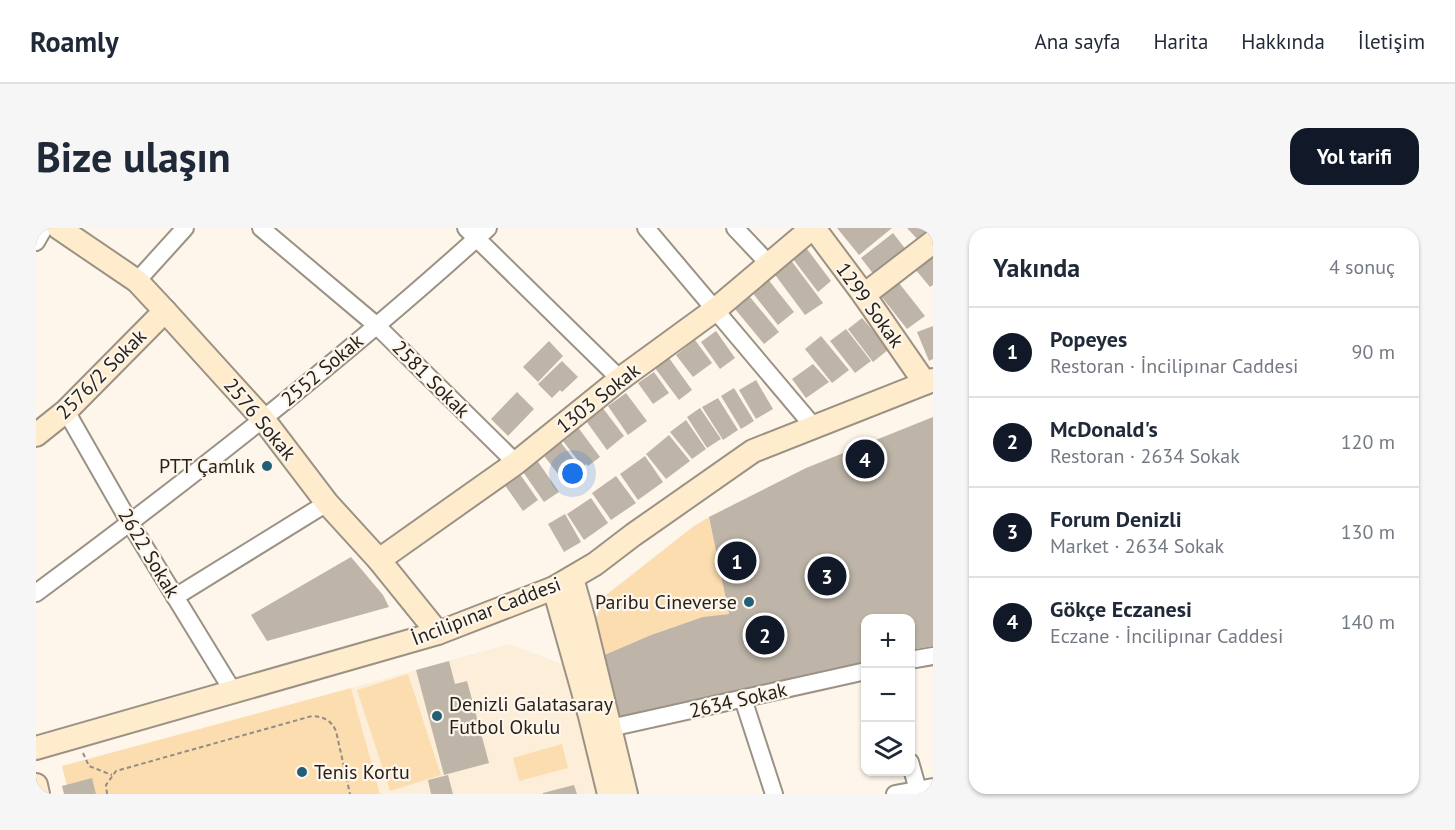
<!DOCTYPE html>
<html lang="tr">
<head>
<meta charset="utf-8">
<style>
  body { margin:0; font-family:"PT Sans",sans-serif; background:#f6f6f7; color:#1f2937 }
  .controls { position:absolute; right:18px; bottom:18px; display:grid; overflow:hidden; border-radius:12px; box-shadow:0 2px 4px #0004 }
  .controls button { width:54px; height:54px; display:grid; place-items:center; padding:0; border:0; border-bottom:2px solid #e0e1e3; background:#fff; color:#1f2937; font:30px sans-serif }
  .you { position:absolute; left:537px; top:246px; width:21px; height:21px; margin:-15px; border:4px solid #fff; border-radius:50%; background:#1a73e8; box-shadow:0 0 0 9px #1a73e833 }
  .badge { display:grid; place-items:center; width:39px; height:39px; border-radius:50%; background:#111827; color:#fff; font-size:20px; font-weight:700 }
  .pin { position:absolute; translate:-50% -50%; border:3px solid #fff; box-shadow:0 2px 6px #0006 }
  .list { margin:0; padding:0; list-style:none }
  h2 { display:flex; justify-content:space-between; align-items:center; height:78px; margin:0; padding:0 24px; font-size:26px }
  h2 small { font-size:20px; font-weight:400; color:#747a83 }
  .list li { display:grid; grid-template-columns:39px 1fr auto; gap:18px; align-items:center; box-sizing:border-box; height:90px; padding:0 24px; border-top:2px solid #e0e1e3 }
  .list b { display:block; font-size:22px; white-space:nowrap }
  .list p { margin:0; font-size:20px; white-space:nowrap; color:#747a83 }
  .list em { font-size:20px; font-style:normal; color:#747a83 }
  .icon { flex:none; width:33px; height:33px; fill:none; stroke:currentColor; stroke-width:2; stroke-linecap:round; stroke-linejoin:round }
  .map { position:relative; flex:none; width:897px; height:566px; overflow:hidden; border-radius:18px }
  header { display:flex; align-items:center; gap:36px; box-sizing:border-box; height:84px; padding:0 30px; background:#fff; border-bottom:2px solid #e0e1e3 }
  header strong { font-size:28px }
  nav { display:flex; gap:33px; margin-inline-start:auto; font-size:21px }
  .intro { display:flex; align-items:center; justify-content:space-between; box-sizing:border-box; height:144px; padding:0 36px }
  h1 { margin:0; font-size:42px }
  .button { padding:15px 27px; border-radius:18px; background:#111827; color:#fff; font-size:21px; font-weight:700 }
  main { display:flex; gap:36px; padding:0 36px }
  aside { flex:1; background:#fff; border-radius:18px; box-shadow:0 2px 4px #0004 }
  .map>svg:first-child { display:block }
  .built { fill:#fceed9 }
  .green { fill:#fcddb0 }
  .building { fill:#beb5a8 }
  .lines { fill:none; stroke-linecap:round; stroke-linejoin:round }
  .street-casing { stroke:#9b9286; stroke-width:20 }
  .secondary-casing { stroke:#9b9286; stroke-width:26 }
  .path { stroke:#938d85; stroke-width:2; stroke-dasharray:4.5 3; stroke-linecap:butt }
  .street { stroke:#fff; stroke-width:16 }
  .secondary { stroke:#ffeccd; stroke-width:22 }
  .poi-dot { fill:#225f76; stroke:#fef6eb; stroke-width:2 }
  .labels { text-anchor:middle; stroke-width:4.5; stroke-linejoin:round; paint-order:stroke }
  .street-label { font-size:20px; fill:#25221d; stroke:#fef6eb }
  .poi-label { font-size:20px; fill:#25221d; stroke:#fef6eb; text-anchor:end }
</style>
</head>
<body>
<header>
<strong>Roamly</strong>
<nav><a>Ana sayfa</a><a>Harita</a><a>Hakkında</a><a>İletişim</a></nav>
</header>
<div class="intro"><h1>Bize ulaşın</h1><a class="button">Yol tarifi</a></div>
<main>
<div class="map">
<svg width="897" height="566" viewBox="0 0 897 566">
  <rect width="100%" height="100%" fill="#fef6eb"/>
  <path class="built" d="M473 416 537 440 567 566H344L315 460Z"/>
  <g class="green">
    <path d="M673 289 693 386C648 392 607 410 566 428L558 395 570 367 658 298Z"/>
    <path d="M372 446 405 547 354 563 321 462Z"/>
    <path d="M315 460 344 566H33L26 538Z"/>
    <path d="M526 516 532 540 483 553 477 530Z"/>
  </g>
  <g class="building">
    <path d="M801 0H856L823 27Z"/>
    <path d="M871 0H897V3L884 14Z"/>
    <path d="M857 5 871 23 839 48 825 30Z"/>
    <path d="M768 17 795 53 782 64 754 27Z"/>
    <path d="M897 26V57L894 59 879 41Z"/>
    <path d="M754 31 787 75 769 87 737 44Z"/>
    <path d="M731 50 758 84 742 97 715 63Z"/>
    <path d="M863 55 889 88 871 101 845 68Z"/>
    <path d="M714 69 743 104 728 116 699 81Z"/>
    <path d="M826 90 853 121 837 134 812 101Z"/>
    <path d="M897 98V131L893 133 881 104Z"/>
    <path d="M810 101 835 133 819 145 794 113Z"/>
    <path d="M680 103 699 130 684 141 665 114Z"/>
    <path d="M785 108 813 142 796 155 769 121Z"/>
    <path d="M659 112 676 135 657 149 640 127Z"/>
    <path d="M513 113 527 128 502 154 487 139Z"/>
    <path d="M633 130 656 162 643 172 619 140Z"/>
    <path d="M526 133 542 149 526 164 524 162 516 170 502 156Z"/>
    <path d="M777 136 793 154 770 170 756 151Z"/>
    <path d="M618 144 633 165 617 176 602 155Z"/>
    <path d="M720 152 737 181 720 191 703 162Z"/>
    <path d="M698 160 718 193 705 201 685 168Z"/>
    <path d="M481 164 498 181 472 208 455 191Z"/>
    <path d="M590 165 611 193 592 207 572 178Z"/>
    <path d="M682 170 702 202 687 212 666 179Z"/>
    <path d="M566 179 588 208 571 222 548 190Z"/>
    <path d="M664 180 685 211 671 220 651 189Z"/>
    <path d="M897 189V418L874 422V391H830V433L727 461 582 494 566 428 615 407 667 389 693 386 673 289 770 240Z"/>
    <path d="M650 192 670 221 656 231 634 204Z"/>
    <path d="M541 198 564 229 552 238 550 236 547 239 527 213 532 210 529 206Z"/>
    <path d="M633 207 654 233 630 251 610 226Z"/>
    <path d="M523 212 549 246 532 259 506 225Z"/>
    <path d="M609 228 627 254 602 272 584 246Z"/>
    <path d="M500 231 523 264 508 274 485 241Z"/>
    <path d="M481 242 502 272 487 283 466 253Z"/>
    <path d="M580 248 600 275 575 292 556 265Z"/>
    <path d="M555 270 572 295 548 312 531 286Z"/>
    <path d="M529 286 545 314 528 324 512 296Z"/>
    <path d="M315 329 347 367 353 379 231 413 215 387Z"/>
    <path d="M413 433 419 456 431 453 453 535 408 547 380 442Z"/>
    <path d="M412 547 417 566H395L392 552Z"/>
    <path d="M56 550 60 566H28L26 558Z"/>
    <path d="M538 557 541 566H507V565Z"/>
  </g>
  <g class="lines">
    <defs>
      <g id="street">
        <path d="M225 0 340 97 480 235"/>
        <path d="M430 0 584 151"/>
        <path d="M610 0 778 199"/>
        <path d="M699 0 733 36"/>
        <path d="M0 14 8 0"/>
        <path d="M101 53 149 0"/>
        <path d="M30 183 94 295 198 465"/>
        <path d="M0 365C155 250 309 130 452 0"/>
        <path d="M139 369 291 275"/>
        <path d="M874 432 897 428"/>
        <path d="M707 471 738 566"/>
        <path d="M574 500 830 443"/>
        <path d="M874 534 882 562"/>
        <path d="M859 566 897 559"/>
      </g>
      <g id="secondary">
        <path d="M23 0 101 53 129 83 227 191 291 275 343 332 402 405"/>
        <path d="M778 0 828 67 889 155"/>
        <path d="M828 67 897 14"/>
        <path d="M0 207 30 183 129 83"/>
        <path d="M343 332 480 235 584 151 680 81 776 0"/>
        <path d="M536 350 548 393 590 566"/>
        <path d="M518 360 554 488 573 566"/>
        <path d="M0 520 402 405 518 360 559 336 597 307 717 223 897 152"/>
        <path d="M0 557 2 566"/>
      </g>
    </defs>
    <use href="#street" class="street-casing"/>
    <use href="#secondary" class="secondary-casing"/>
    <g class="path">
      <path d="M47 525 53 538 76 547"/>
      <path d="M71 566 70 557 80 543 276 488C288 489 295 492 300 503L314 566"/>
    </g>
    <use href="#street" class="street"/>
    <use href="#secondary" class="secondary"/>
  </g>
  <g class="poi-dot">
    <circle cx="231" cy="238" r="6"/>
    <circle cx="713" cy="374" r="6"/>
    <circle cx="401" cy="488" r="6"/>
    <circle cx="266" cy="544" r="6"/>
  </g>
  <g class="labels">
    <g class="street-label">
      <text transform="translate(834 77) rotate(54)" y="7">1299 Sokak</text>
      <text transform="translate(286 142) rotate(-40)" y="7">2552 Sokak</text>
      <text transform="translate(65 146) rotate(-45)" y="7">2576/2 Sokak</text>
      <text transform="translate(395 151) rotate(45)" y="7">2581 Sokak</text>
      <text transform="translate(562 170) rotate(-38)" y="7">1303 Sokak</text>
      <text transform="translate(224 191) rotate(50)" y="7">2576 Sokak</text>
      <text transform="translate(113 325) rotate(59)" y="7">2622 Sokak</text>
      <text transform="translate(450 383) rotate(-21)" y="7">İncilipınar Caddesi</text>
      <text transform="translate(702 472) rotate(-13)" y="7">2634 Sokak</text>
    </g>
    <g class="poi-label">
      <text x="219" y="245">PTT Çamlık</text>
      <text x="701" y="381">Paribu Cineverse</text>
      <text x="413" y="483" text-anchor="start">Denizli Galatasaray<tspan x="413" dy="23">Futbol Okulu</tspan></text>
      <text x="278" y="551" text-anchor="start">Tenis Kortu</text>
    </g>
  </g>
</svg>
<div class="controls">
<button>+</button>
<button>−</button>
<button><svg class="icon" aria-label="layers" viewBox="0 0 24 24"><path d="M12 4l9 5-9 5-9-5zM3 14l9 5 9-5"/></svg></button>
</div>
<div class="you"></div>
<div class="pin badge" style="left:701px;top:333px">1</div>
<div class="pin badge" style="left:729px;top:407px">2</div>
<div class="pin badge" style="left:791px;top:348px">3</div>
<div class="pin badge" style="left:829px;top:231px">4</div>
</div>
<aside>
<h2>Yakında<small>4 sonuç</small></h2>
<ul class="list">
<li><span class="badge">1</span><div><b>Popeyes</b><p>Restoran · İncilipınar Caddesi</p></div><em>90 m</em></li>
<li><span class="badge">2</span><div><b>McDonald's</b><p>Restoran · 2634 Sokak</p></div><em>120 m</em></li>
<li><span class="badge">3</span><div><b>Forum Denizli</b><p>Market · 2634 Sokak</p></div><em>130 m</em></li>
<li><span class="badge">4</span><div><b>Gökçe Eczanesi</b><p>Eczane · İncilipınar Caddesi</p></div><em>140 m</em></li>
</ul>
</aside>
</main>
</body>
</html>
